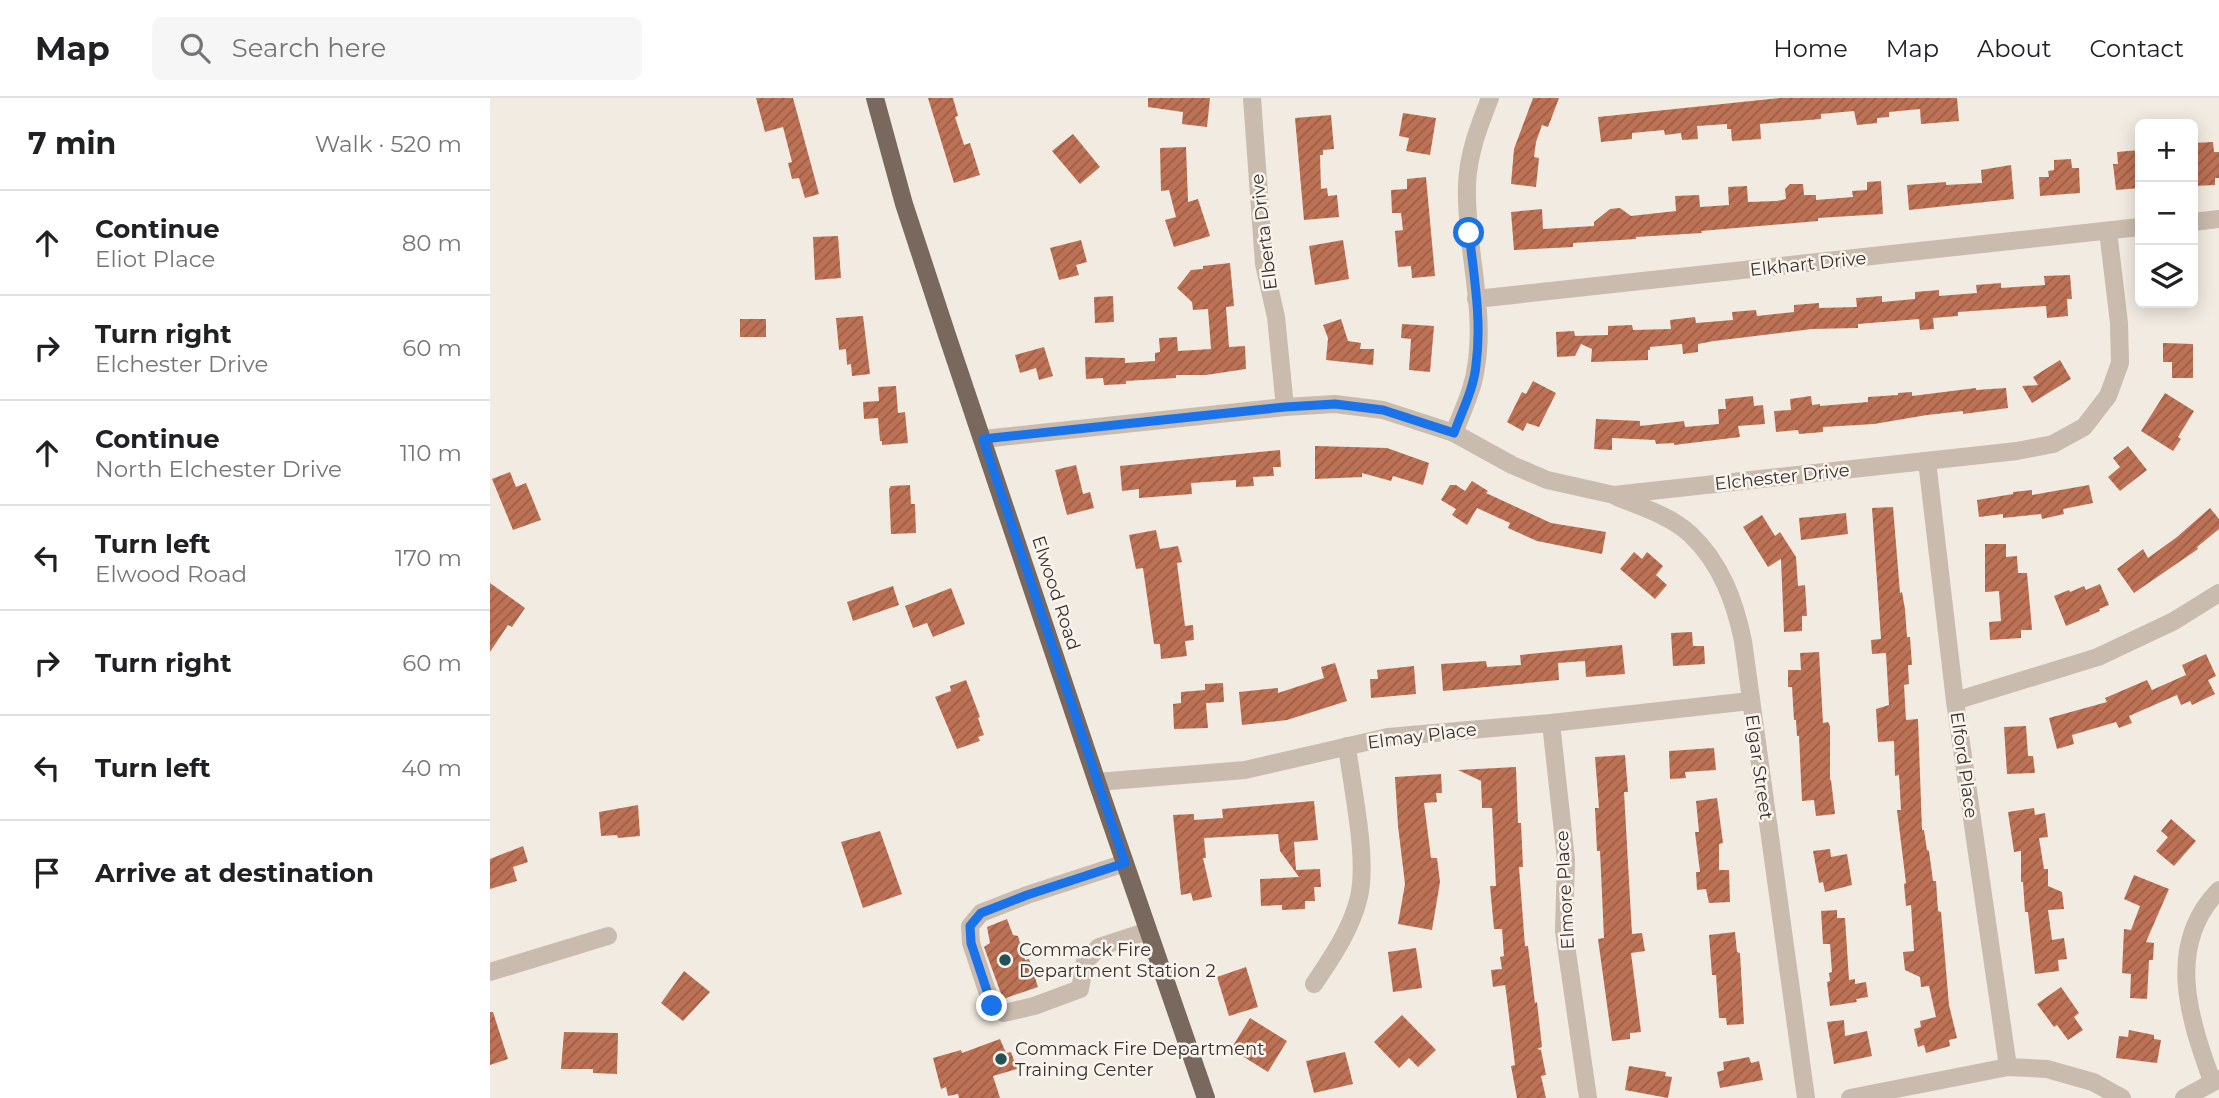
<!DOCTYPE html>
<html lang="en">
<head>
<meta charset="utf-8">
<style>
  body { margin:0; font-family:Montserrat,sans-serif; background:#f6f6f6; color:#202124 }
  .controls { position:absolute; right:21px; top:21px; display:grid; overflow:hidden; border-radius:10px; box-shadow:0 4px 18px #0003 }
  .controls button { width:63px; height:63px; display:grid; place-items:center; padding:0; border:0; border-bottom:2px solid #e0e0e0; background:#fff; color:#202124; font:35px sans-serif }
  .stop { position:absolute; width:21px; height:21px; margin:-16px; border:5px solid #1a73e8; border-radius:50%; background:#fff }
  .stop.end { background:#1a73e8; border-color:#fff; box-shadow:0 2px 7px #0008 }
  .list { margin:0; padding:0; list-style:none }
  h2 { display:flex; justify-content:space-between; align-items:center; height:91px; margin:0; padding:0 28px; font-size:30px }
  h2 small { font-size:23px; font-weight:400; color:#757577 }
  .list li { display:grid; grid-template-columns:46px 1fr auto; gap:21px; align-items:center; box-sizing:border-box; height:105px; padding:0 28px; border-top:2px solid #e0e0e0 }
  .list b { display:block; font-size:26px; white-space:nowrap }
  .list p { margin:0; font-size:23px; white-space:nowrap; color:#757577 }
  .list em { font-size:23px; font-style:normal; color:#757577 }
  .icon { flex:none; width:38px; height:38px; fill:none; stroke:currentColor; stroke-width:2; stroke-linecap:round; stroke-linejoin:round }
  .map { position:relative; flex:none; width:1729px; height:1000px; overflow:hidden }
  header { display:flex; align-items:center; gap:42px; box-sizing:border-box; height:98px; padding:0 35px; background:#fff; border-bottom:2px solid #e0e0e0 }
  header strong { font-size:33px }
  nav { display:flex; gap:38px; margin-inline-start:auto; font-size:24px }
  .search { width:490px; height:63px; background:#f6f6f6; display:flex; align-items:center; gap:18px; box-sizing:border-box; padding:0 24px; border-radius:10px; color:#757577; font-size:26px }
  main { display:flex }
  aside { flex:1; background:#fff }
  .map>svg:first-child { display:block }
  .building { fill:url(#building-hatch) }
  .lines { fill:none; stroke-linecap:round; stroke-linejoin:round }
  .minor { stroke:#c9bbae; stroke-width:18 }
  .major { stroke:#79685e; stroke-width:18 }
  .route { stroke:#1a73e8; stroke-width:9 }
  .poi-dot { fill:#245257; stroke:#f9f5ee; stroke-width:2.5 }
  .labels { text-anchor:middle; stroke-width:5; stroke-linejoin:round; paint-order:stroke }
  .street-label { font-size:18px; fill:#39302c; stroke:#f9f5ee }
  .poi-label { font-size:18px; fill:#39302c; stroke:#f9f5ee; text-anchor:start }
</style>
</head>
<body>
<header>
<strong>Map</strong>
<div class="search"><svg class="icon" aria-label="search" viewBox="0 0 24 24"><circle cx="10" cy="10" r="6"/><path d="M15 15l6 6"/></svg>Search here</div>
<nav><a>Home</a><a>Map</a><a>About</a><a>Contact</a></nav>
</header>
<main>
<aside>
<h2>7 min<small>Walk · 520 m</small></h2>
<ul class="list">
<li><svg class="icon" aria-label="ahead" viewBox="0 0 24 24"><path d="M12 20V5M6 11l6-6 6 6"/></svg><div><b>Continue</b><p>Eliot Place</p></div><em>80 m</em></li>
<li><svg class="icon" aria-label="right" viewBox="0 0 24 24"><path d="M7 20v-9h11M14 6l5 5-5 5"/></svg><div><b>Turn right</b><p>Elchester Drive</p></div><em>60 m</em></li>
<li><svg class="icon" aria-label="ahead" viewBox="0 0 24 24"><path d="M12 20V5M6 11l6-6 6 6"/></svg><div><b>Continue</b><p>North Elchester Drive</p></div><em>110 m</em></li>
<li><svg class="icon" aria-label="left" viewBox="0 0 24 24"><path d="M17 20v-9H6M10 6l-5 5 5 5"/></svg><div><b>Turn left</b><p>Elwood Road</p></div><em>170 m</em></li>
<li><svg class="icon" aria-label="right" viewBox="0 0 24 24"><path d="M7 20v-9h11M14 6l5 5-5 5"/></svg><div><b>Turn right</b></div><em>60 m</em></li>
<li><svg class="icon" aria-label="left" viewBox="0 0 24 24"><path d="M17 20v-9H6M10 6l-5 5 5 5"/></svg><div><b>Turn left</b></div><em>40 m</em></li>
<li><svg class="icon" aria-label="arrive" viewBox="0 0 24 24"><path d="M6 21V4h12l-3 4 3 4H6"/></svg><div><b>Arrive at destination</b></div></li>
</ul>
</aside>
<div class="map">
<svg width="1729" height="1000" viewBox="0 0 1729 1000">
  <defs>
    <pattern id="building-hatch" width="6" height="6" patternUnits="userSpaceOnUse" patternTransform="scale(1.75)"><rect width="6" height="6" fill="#bd7255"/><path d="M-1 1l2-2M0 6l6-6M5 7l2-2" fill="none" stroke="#9b5e47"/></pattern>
  </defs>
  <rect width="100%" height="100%" fill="#f2ebe1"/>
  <g class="building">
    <path d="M266 0H303L329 96 315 100 309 80 302 81 298 65 302 64 293 29 275 34Z"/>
    <path d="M438 0H463L468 18 465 19 474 47 480 45 490 77 464 85Z"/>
    <path d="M658 0H720L717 29 692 26 693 14 658 9Z"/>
    <path d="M1043 0H1069L1058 29 1052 27 1046 44 1044 59 1049 60 1046 89 1021 86 1024 51Z"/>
    <path d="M1290 0H1467L1469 23 1431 26 1430 11 1399 14V19L1387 20V25L1367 27 1364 13 1331 16V21L1270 26 1271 41 1242 43 1241 31H1237V26L1207 28 1208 41 1192 42 1191 35 1175 37 1174 32 1142 35V41L1111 44 1108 19Z"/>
    <path d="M913 15 946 20 940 57 916 53 919 40 909 38Z"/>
    <path d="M841 17 844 51 833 52V57H830L831 91 837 90 838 98 847 97 849 119 814 122 805 20Z"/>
    <path d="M583 36 610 69 590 86 562 53Z"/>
    <path d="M1723 44 1724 54H1729V80H1725V87L1703 88V45Z"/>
    <path d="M696 49 698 104 708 101 720 138 684 149 675 122 686 119 679 92 671 93 670 50Z"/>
    <path d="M1649 52 1650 90 1626 92 1623 66H1628L1627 54Z"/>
    <path d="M1581 61 1582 70H1589L1590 95 1550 98 1549 79H1559L1558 73 1564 72V62Z"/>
    <path d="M1521 67 1524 101 1419 112 1417 87 1456 84V87L1492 85 1491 72Z"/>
    <path d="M936 79 945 178 922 180 921 168 908 169 905 133 913 132 911 115H902L901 92 917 91V81Z"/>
    <path d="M1391 83 1393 116 1328 120V123L1211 133 1212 135 1146 139V141L1083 145V149L1024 152 1021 114 1052 111 1053 131 1104 128V124L1120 111 1130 110 1141 118 1186 113 1185 98 1209 97 1210 109 1239 107 1238 89 1257 88 1258 104 1287 103 1296 101 1295 91 1300 86H1313L1314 97H1326V102L1363 99 1362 93 1377 92V84Z"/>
    <path d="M348 138 351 180 325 182 323 139Z"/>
    <path d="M591 142 597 164 586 167 589 177 569 182 560 150Z"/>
    <path d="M853 142 859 181 825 187 819 148Z"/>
    <path d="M740 165 744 208 736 209 739 249 755 248 756 271 716 277H686V280L636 283V286L614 287 613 280 596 281 595 259 635 260V265L665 263V255L670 254 669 240 687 239 688 253 721 251 718 211 703 212 702 204 687 190 701 172 713 171V168Z"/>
    <path d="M1580 177 1582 201H1577L1578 218 1557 220 1556 208 1468 214V218L1443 220 1444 231 1430 232 1429 221 1368 226V230L1322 231 1224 243 1208 246V254L1193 256 1192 246 1160 249V252H1158V262L1101 264 1102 251 1091 246 1085 258 1067 259 1066 234 1084 233 1085 238 1118 237V228L1142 227 1143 232 1181 231 1180 222 1205 219 1206 225 1243 222 1242 214 1266 212 1267 218 1304 214V207L1329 205V210L1367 209 1366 200 1392 198V204L1425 201V194L1449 192V198L1487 195 1486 187 1511 185V190L1555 187 1554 178Z"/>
    <path d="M623 198 624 224 605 225 604 199Z"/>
    <path d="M373 218 380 276 362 278 361 266 357 267 356 251 349 252 346 220Z"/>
    <rect x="250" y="221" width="26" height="18"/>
    <path d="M851 221 858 243 871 245 870 251H884L883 267 836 262 838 240 833 227Z"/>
    <path d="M912 226 944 228 940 274 919 272 921 241 911 240Z"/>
    <path d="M1673 245 1703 246V280H1682V264H1673Z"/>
    <path d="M554 249 563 278 549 282 546 270 530 275 525 257Z"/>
    <path d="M1570 262 1581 281 1542 305 1532 288 1548 287 1543 279Z"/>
    <path d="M1043 283 1066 295 1049 329 1037 325 1033 333 1017 324 1032 294 1036 296Z"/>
    <path d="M406 288 408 315 415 314 418 345 392 347V343H390L388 320 374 321 373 304 389 303 388 289Z"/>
    <path d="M1486 290V292L1516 290 1518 310 1473 316V313L1437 317 1384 326 1333 329V334L1309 336 1308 332 1286 334 1284 313 1301 312 1300 301 1321 298 1322 307 1330 306V308L1378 304V299L1408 297V295L1422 294V298Z"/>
    <path d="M1675 295 1704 313 1688 339 1691 341 1683 353 1651 333Z"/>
    <path d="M1263 298 1264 308 1273 307 1275 326 1248 328 1250 339 1184 347V345L1166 346 1165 342 1122 340V352L1104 351 1106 321 1150 323V328L1194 323 1195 329 1229 326 1228 311H1236L1235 301Z"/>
    <path d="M825 348 897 350 939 365 933 387 903 378 901 383 872 375V379L825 381Z"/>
    <path d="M1638 348 1657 372 1630 393 1618 379 1630 369 1623 360Z"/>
    <path d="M790 352 791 369H783L784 378 763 379 764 388 746 389V382L701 385 702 396 649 400V391L632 393 630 368Z"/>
    <path d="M586 367 593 396 600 394 604 410 577 417 565 372Z"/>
    <path d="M20 374 26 389 36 385 51 422 23 432 2 381Z"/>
    <path d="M982 383 998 393 996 395 1061 425 1116 434 1112 456 1047 443 1018 430 1020 425 987 410 977 427 962 417 966 411 951 402 960 387H966L975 393Z"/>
    <path d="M420 387 421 406H425L426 435 401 436 399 391 401 388Z"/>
    <path d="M1599 387 1603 405 1573 411 1574 416 1552 421 1551 416 1513 420V416L1489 419 1487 402 1523 396V394L1542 392V397Z"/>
    <path d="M1403 409 1410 495 1412 494 1415 511 1417 539H1420L1422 567H1418L1419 586 1414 587 1416 622 1428 621 1432 732H1434L1437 752 1439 753 1443 783H1446L1448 813 1451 814 1459 907 1467 940 1459 942 1460 948 1436 955 1434 947 1428 949 1424 931 1431 929 1430 923 1446 919 1439 888 1431 889 1430 879 1415 872 1413 854 1424 853 1421 807 1416 808 1414 786 1416 785 1407 712H1411L1409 677 1405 678 1404 643 1388 644 1386 611 1399 607 1396 555 1382 556 1381 542 1391 541 1382 410Z"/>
    <path d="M1720 410 1729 421V431L1707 449 1708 451 1644 495 1627 471 1653 451 1658 460 1687 439Z"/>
    <path d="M1356 415 1358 436 1311 442 1309 420Z"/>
    <path d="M1272 417 1285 438 1290 434 1306 459 1308 488 1315 487 1317 518H1312V533L1294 534 1291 461 1278 469 1253 429Z"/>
    <path d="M666 432 670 451 688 448 692 464 687 465 695 528 703 527 704 542 695 543 697 558 671 561 670 546H664L653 470 646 471 639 437Z"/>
    <path d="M1495 446H1516V459L1527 458 1528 475H1537L1542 532H1531V540L1500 542 1499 524 1511 523 1509 493 1495 494Z"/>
    <path d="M1144 454 1152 461 1157 454 1173 468 1166 477 1177 487 1165 501 1130 471Z"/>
    <path d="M0 485 35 510 22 529 18 527 0 554Z"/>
    <path d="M1610 486 1619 507 1609 511 1610 513 1576 528 1564 498 1579 492 1580 494 1594 488 1596 492Z"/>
    <path d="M403 488 409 507 363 523 357 504Z"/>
    <path d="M461 490 475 526 443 539 437 525 423 530 415 508Z"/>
    <path d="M1202 534 1203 548H1214L1215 566 1183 568 1181 535Z"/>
    <path d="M1132 547 1135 576 1096 579 1095 563 1068 565 1069 582 953 593 951 566 996 563 997 569 1031 567 1030 557Z"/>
    <path d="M1329 554 1333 625 1338 624 1340 628V682H1341L1345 716 1326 718 1324 702 1312 703 1309 638H1307L1306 622H1304L1302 589H1298V572H1311L1310 555Z"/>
    <path d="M1716 556 1726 578 1718 582 1725 596 1702 607 1700 603 1691 607 1687 597 1639 618 1642 625 1629 630 1626 624 1582 637 1584 646 1567 651 1559 620 1617 604 1615 600 1657 582 1662 592 1696 577 1692 567Z"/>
    <path d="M845 565 857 603 797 622 752 627 749 594 788 590V595L834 580 831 569Z"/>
    <path d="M924 568 926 596 881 600 880 581H888L887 572Z"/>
    <path d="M476 582 490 619 488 620 494 637 488 639 490 643 467 651 445 599 461 593 460 588Z"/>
    <path d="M733 585 734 604 716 605 718 630 684 631 683 606 691 605V594L715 592V586Z"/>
    <path d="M1536 628 1538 658H1543L1545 675 1517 676 1514 629Z"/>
    <path d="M1224 650 1226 672 1195 674 1196 680 1180 681 1179 653Z"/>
    <path d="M1135 657 1138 694H1134L1142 836 1152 835 1155 853 1141 855 1151 934 1140 935V941L1122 943 1108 841 1114 840 1110 753H1107L1105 710H1109L1105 659Z"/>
    <path d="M1026 669 1028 725H1031L1033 769H1029L1035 848H1038L1045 905 1047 904 1052 949 1047 951 1051 952 1056 977 1051 978 1056 1000H1027L1021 968 1025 967 1016 893 1015 887 1003 889 1001 872 1012 871 1010 859 1014 858 1012 831H1004L1000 788H1006L1002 710H992L991 683 968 672Z"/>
    <path d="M951 676 952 695H946L947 704 934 705 941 760H947L950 784 942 832 908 826 915 786 908 728 905 679Z"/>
    <path d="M1227 700 1233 745 1229 746V772H1239L1240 804 1219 805 1216 791 1207 792 1206 774H1210L1205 734H1209L1206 703Z"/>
    <path d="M824 703 828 742 804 744 806 772 830 771 831 789H824L825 803H815V811L792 812V807L771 808 770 781 809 779 790 753 788 736 714 740 716 760H713L722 799 703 803 701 795 691 797 683 717 704 716V722L733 720 732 711Z"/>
    <path d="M148 707 150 738 128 740 127 737 111 738 109 714Z"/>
    <path d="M1544 710 1545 717 1555 715 1558 739 1549 740 1554 771H1558V788L1572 794 1574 811 1558 812 1562 842 1574 840 1577 861 1568 862 1569 873 1545 876 1538 814H1535L1533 784H1531V753L1524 754 1518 714Z"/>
    <path d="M1681 721 1706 743 1684 768 1666 753 1678 739 1671 733Z"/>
    <path d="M390 733 412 796 373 810 351 744Z"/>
    <path d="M33 748 38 764 23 769 27 783 0 791V761Z"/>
    <path d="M1340 751 1341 759 1357 756 1362 787 1335 794 1333 784 1329 785 1323 753Z"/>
    <path d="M1644 777 1679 791 1656 844 1664 845 1663 862H1659L1657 901 1640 900 1641 876 1632 875 1634 831 1641 832 1650 808 1634 801Z"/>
    <path d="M1347 812V820H1355L1359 882 1365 881V886L1376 884 1378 899 1366 901 1367 904 1340 908 1337 884 1340 883 1339 875 1342 874 1340 846H1333L1331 813Z"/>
    <path d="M517 821 523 837 528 838 535 862 539 861 548 889 513 901 494 849 500 845 497 829Z"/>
    <path d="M1245 834 1247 854 1250 855 1254 926 1237 927 1236 920H1229L1226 877H1222L1219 837Z"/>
    <path d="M926 850 932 890 903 894 898 854Z"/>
    <path d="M756 869 768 909 739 918 727 879Z"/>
    <path d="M194 873 220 894 193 923 171 905Z"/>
    <path d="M1571 889 1589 915 1584 919 1593 932 1578 942 1567 927 1564 929 1547 906Z"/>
    <path d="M0 914H3L18 961 0 967Z"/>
    <path d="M912 917 946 952 928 969 919 960 909 970 884 944Z"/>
    <path d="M760 920 797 943 778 974 741 951Z"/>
    <path d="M1354 922 1355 938 1377 933 1382 958 1344 966 1337 924Z"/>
    <path d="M1639 932 1664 937V941L1671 942 1667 965 1626 960 1629 938 1638 939Z"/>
    <path d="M74 934 128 935 127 976 103 975V971H71Z"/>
    <path d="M510 941 516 955 521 954 527 971 503 978 510 1000H469L468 996 458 998 456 989 451 991 443 960 471 952 472 955Z"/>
    <path d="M855 954 863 986 824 995 816 963Z"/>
    <path d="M1259 959 1261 965 1269 963 1273 982 1230 990 1227 974 1234 972 1233 964Z"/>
    <path d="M1139 968 1176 974 1175 978 1182 979 1178 1000 1135 992Z"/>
  </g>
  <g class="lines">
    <g class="minor">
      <path d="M762 0 774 166 786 219 795 309"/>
      <path d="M1703 124 1729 121"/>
      <path d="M986 201 1650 129"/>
      <path d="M964 335C972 314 983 292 986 269 996 209 975 148 977 87 978 56 989 28 1000 0"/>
      <path d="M493 341 795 309 845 306 893 312 964 335 1022 367 1057 382 1124 397 1527 353 1563 346 1594 329 1618 298 1630 265 1629 225 1618 133"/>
      <path d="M1437 363 1465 603 1518 969"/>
      <path d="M1127 399C1151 409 1181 418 1200 436 1231 465 1245 504 1253 543L1316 1000"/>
      <path d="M1465 603 1608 559 1684 523 1729 495"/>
      <path d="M1061 625 1076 762 1074 833 1098 1000"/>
      <path d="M607 684 755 672 898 639 1061 625 1260 603"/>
      <path d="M635 765 537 797 491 815 480 828 481 845 502 908 514 915 544 908 590 891 595 864 609 849 658 833"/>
      <path d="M0 874 118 838"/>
      <path d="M824 886C842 859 861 832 869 799 878 759 862 690 857 648"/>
      <path d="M1722 983C1699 920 1675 847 1729 792"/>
      <path d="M1360 1000 1518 969 1557 971 1603 984 1632 1000"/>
      <path d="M1694 1000 1729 981"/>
    </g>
    <path class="major" d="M385 0 414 106 457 237 607 684 716 1000"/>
  </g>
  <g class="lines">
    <path class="route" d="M502 908 481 845 480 828 491 815 537 797 635 765 493 341 795 309 845 306 893 312 964 335C972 313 984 290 986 267 992 223 984 179 979 135"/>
  </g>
  <g class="poi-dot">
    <circle cx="515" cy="862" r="7"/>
    <circle cx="511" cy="961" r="7"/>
  </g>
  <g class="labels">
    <g class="street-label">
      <text transform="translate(774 134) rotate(-97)" y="6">Elberta Drive</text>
      <text transform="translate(1318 166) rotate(-6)" y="6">Elkhart Drive</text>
      <text transform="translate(1292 379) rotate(-6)" y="6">Elchester Drive</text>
      <text transform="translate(566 495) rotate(72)" y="6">Elwood Road</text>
      <text transform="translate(932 638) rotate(-7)" y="6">Elmay Place</text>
      <text transform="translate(1474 667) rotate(82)" y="6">Elford Place</text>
      <text transform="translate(1269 669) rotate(82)" y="6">Elgar Street</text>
      <text transform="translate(1075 792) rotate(-93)" y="6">Elmore Place</text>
    </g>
    <g class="poi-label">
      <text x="529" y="858">Commack Fire<tspan x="529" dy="21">Department Station 2</tspan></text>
      <text x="525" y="957">Commack Fire Department<tspan x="525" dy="21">Training Center</tspan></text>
    </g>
  </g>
</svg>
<div class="controls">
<button>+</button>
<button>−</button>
<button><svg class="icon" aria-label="layers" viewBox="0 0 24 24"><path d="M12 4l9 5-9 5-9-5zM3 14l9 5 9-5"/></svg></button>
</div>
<div class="stop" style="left:979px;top:135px"></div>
<div class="stop end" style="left:502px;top:908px"></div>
</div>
</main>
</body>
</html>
